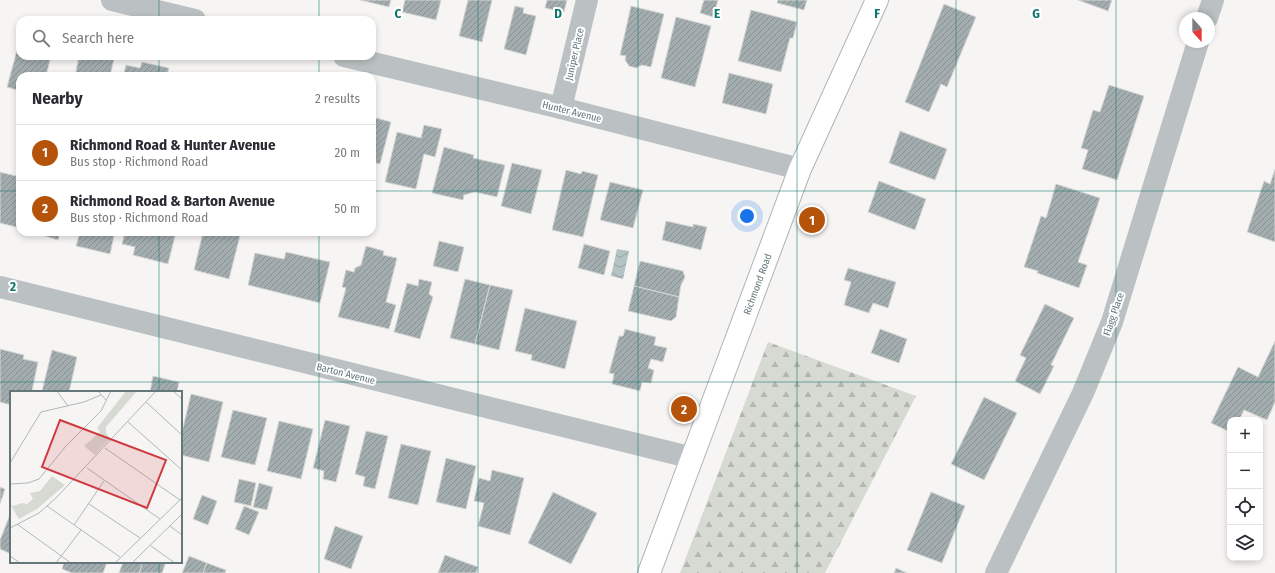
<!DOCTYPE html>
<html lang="en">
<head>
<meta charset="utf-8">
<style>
  body { margin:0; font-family:"Fira Sans Condensed",sans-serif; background:#f7f7f7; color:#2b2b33 }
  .controls { position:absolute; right:12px; bottom:12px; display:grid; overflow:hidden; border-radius:8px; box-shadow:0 2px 6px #0003 }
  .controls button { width:36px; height:36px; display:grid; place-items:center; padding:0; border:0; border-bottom:1px solid #e1e1e2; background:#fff; color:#2b2b33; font:20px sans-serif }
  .compass { position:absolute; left:1179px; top:12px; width:36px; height:36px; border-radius:50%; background:#fff; box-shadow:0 2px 6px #0003; rotate:159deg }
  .you { position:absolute; left:747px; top:216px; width:14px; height:14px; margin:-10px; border:3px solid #fff; border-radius:50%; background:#1a73e8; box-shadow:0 0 0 6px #1a73e833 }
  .badge { display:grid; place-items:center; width:26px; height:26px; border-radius:50%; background:#b45309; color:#fff; font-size:13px; font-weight:700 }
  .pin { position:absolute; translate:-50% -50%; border:2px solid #fff; box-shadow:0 1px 4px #0006 }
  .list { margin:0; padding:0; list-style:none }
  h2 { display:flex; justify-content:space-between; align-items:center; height:52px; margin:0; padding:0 16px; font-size:17px }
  h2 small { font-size:13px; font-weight:400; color:#7c7c81 }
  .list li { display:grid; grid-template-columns:26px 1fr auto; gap:12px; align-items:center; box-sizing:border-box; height:56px; padding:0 16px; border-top:1px solid #e1e1e2 }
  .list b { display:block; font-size:15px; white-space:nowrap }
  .list p { margin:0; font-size:13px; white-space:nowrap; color:#7c7c81 }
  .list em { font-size:13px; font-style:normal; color:#7c7c81 }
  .icon { flex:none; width:22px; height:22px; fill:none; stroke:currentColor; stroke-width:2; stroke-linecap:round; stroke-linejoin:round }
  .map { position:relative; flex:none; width:1275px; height:573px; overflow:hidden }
  .search { position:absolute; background:#fff; box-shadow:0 2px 6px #0003; left:16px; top:16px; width:360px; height:44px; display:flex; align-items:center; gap:10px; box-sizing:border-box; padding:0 14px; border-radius:12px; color:#7c7c81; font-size:15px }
  .panel { position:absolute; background:#fff; box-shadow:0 2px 6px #0003; left:16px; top:72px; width:360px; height:164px; border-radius:12px }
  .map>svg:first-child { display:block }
  .forest { fill:url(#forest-firs) }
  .water { fill:url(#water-waves) }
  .building { fill:url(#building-hatch); stroke:#d7d7d5 }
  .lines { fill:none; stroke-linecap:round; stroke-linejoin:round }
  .secondary-casing { stroke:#adb5b7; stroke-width:24 }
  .minor { stroke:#bbc1c2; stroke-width:22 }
  .secondary { stroke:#fff; stroke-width:22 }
  .grid { fill:none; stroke:#0f766e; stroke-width:1; stroke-opacity:0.55 }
  .labels { text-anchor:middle; stroke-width:4; stroke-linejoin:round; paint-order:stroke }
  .street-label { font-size:10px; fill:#64777a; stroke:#fff }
  .inset-road { fill:none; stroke:#afb8b8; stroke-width:1 }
  .view { fill:#cf3a41; fill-opacity:0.15; stroke:#cf3a41; stroke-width:2 }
  .inset-edge { fill:none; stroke:#64777a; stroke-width:2 }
  .grid-label { font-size:13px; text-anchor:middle; font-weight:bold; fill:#0f766e; stroke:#fff; stroke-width:4; stroke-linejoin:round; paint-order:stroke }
</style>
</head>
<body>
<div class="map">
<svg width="1275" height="573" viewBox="0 0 1275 573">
  <defs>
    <pattern id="forest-firs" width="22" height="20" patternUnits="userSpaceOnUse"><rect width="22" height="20" fill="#d7dad2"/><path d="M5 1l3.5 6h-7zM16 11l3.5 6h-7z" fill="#b2b6af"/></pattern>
    <pattern id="water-waves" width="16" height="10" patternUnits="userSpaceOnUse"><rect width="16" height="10" fill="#b3c2c2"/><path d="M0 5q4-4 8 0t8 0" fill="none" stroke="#95a2a3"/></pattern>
    <pattern id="building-hatch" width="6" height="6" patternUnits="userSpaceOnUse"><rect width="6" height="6" fill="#a3adaf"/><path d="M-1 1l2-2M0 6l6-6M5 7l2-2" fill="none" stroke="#889293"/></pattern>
  </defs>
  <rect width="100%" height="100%" fill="#f6f5f3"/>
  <path class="forest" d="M768 342 916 396 825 573H680Z"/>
  <path class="water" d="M617 249 629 251 623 279 611 276Z"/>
  <g class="building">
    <path d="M360 0H391L389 7Z"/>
    <path d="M405 0H441L436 20 402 12Z"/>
    <path d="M468 0H492L482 42 459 36Z"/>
    <path d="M547 0H567L564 12 545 8Z"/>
    <path d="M704 0H718L713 17 700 13Z"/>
    <path d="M778 0H807L804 10 777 3Z"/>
    <path d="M1078 0H1112L1108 11Z"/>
    <path d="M944 4 976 17 947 87 941 84 929 112 905 102Z"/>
    <path d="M515 6 524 8 523 13 536 16 526 55 504 49Z"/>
    <path d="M631 6 664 14 651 67 642 65 636 68 629 66 625 60 626 56 620 55Z"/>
    <path d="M751 10 797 22 793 38H790L781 72 738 61Z"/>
    <path d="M676 17 711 26 695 87 661 78Z"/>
    <path d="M20 39V56H51L46 76H20V91L7 87Z"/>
    <path d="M79 56H100L114 59 110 76H75Z"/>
    <path d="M142 62 169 68 167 75 172 76H123L126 65 140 68Z"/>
    <path d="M729 73 773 84 766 114 722 103Z"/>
    <path d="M1109 85 1144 96 1117 180 1082 169 1088 150 1081 148 1093 110 1100 112Z"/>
    <path d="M376 118 391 122 380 164 372 162V120L375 121Z"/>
    <path d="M424 125 442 129 435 157 424 154 416 189 385 182 397 132 421 138Z"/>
    <path d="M900 131 947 149 935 180 889 163Z"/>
    <path d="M444 147 474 155 473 158 505 165 497 197 475 192 464 195 463 200 432 193Z"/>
    <path d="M512 163 542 170 531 214 501 206Z"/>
    <path d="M1275 169V242L1247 232 1264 181 1270 184Z"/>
    <path d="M566 170 581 174 582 171 598 175 583 237 552 230Z"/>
    <path d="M0 172 20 177V228L0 223Z"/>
    <path d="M879 181 926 199 915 230 868 212Z"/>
    <path d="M610 182 643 190 633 228 600 220Z"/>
    <path d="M1056 184 1100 198 1078 262 1087 265 1079 288 1037 273 1038 271 1024 267 1041 216 1046 218Z"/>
    <path d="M666 221 693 227V224L707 227 701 250 662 240Z"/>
    <path d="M46 232H69L68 235 60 233 58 240 45 236Z"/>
    <path d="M80 232H115L110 254 76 246Z"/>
    <path d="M125 232H176L168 264 133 255 135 247 122 244Z"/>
    <path d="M203 232H241L229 279 194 270Z"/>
    <path d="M439 241 464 247 458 272 433 266Z"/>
    <path d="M584 244 610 251 604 275 578 268Z"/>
    <path d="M366 246 384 251 383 255 397 258 386 302 396 305 389 329 338 317 346 288 342 287 346 270 354 272 355 268 361 265Z"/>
    <path d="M286 252 330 262 320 303 248 285 255 253 284 259Z"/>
    <path d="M640 261 683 271 685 277 681 285 679 297 634 286Z"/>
    <path d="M848 268 896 282 888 308 873 303 869 313 844 305 851 282 844 280Z"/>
    <path d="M419 279 432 282 429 294 433 297 420 339 394 332 407 283 418 286Z"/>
    <path d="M465 279 490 285 475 344 450 338Z"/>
    <path d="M490 285 513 290 499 350 475 344Z"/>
    <path d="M634 286 679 297 676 317 671 321 628 311Z"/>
    <path d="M1045 304 1074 318 1051 365 1054 366 1040 394 1015 381 1026 358 1020 355Z"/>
    <path d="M525 308 577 321 565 369 531 360 532 355 515 351Z"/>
    <path d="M625 329 656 337 654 345 667 348 663 362 651 359 648 368 654 370 651 383 642 382 640 391 612 384 614 374 609 373 619 336H623Z"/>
    <path d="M880 329 907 339 899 363 871 353Z"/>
    <path d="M1275 341V402L1267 420 1244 410 1239 420H1230V432L1211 423 1238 367 1258 377Z"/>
    <path d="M0 349 24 355 23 359 38 362 32 391 33 392H11V405L0 402Z"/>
    <path d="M52 350 77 357 69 392 42 391Z"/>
    <path d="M153 376 179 382 177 392H150Z"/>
    <path d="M191 394 223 402 209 462 181 455V436Z"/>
    <path d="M984 397 1017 413 984 480 951 464Z"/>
    <path d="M233 410 267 418 255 465 221 457Z"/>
    <path d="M325 420 350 426 336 482 323 479 324 471 313 468Z"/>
    <path d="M279 421 313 429 301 479 267 471Z"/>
    <path d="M366 431 388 436 375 489 363 486 365 477 355 474Z"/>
    <path d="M401 444 431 451 418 505 388 498Z"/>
    <path d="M446 458 476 466 466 509 436 502Z"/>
    <path d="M492 470 524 478 510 535 478 526 484 503 474 501 479 478 490 481Z"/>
    <path d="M239 479 256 483 251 506 234 502Z"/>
    <path d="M259 483 273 487 267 510 253 507Z"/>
    <path d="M0 487 5 489 0 504Z"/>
    <path d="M553 492 597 513 571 564 528 543Z"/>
    <path d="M931 492 965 506 942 563 907 550Z"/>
    <path d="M202 495 217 501 208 525 193 519Z"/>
    <path d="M244 506 259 512 249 535 235 529Z"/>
    <path d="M11 512V554L0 549V540Z"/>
    <path d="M335 526 363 536 351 569 324 559Z"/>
    <path d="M445 555 478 567 476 573H438Z"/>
    <path d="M189 556 207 563 203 573H182Z"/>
    <path d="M64 562H107L103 573H72L62 569Z"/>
    <path d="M123 562H143L139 573H119Z"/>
    <path d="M143 562H166L162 573H139Z"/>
    <path d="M207 563 226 570 225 573H203Z"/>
    <path d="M896 568 907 573H894Z"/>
  </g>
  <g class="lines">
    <defs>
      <path id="secondary" d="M649 573 800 169 877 0"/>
    </defs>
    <use href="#secondary" class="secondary-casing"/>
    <g class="minor">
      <path d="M112 0 195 20"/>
      <path d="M1207 18 1213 0"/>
      <path d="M344 56 561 108 800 169"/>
      <path d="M561 108 587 0"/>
      <path d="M0 287 693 458"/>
      <path d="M996 573 1083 393 1112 322 1198 42"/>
    </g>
    <use href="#secondary" class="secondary"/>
  </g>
  <path class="grid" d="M159 0V20M319 0V20M478 0V573M638 0V573M797 0V573M956 0V573M1116 0V573M159 56V76M319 56V76M0 191H20M372 191H1275M159 232V392M319 232V573M0 382H1275M159 562V573"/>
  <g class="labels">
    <g class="street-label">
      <text transform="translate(574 54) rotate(-77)" y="4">Juniper Place</text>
      <text transform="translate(572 111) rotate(14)" y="4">Hunter Avenue</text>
      <text transform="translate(757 284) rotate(-70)" y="4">Richmond Road</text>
      <text transform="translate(1113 314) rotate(-71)" y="4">Flagg Place</text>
      <text transform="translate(346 373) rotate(14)" y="4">Barton Avenue</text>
    </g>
  </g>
  <g transform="translate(10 391)">
    <rect width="172" height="172" fill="#f6f5f3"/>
    <path d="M116 0H127L96 36V42L100 47 85 64 74 55 90 41 87 37ZM42 85 55 94 27 118 9 128 0 113 3 115 12 112 17 113 23 108 20 102 30 100Z" fill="#d7dad2"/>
    <path class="inset-road" d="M47 0 58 15M88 0 96 9M163 0 172 8M136 11 172 44M118 31 172 79M95 57 170 109M0 72 31 21 74 11 91 4M77 77 150 128M0 93 18 92 29 88 56 55 91 20 101 0M79 113 130 147M37 115 110 166M7 133 61 172M64 134 94 90M160 135 172 144M0 137 29 122 46 107 146 0M141 155 165 172M0 165 10 172M46 172 71 139M105 172 172 107M122 172 172 123"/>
    <path class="view" d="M50 29 156 69 137 117 32 76Z"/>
    <rect width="172" height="172" class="inset-edge"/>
  </g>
  <g class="grid-label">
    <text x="398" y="18">C</text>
    <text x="558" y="18">D</text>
    <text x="717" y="18">E</text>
    <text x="877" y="18">F</text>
    <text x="1036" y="18">G</text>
    <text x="13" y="291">2</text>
  </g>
</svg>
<div class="controls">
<button>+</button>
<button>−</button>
<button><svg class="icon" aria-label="locate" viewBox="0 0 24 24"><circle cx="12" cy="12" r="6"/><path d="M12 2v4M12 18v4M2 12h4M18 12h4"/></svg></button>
<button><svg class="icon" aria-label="layers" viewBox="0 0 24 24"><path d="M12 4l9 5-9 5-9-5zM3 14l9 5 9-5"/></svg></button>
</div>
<svg class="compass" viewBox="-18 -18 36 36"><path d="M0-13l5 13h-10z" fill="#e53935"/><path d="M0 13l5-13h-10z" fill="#7c7c81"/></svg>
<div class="you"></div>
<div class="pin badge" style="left:812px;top:220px">1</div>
<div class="pin badge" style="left:684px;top:409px">2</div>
<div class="search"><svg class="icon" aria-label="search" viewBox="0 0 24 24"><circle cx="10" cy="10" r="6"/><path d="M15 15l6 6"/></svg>Search here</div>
<section class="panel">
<h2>Nearby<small>2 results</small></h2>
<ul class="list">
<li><span class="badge">1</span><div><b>Richmond Road &amp; Hunter Avenue</b><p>Bus stop · Richmond Road</p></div><em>20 m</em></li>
<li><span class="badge">2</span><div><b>Richmond Road &amp; Barton Avenue</b><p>Bus stop · Richmond Road</p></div><em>50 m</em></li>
</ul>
</section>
</div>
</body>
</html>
